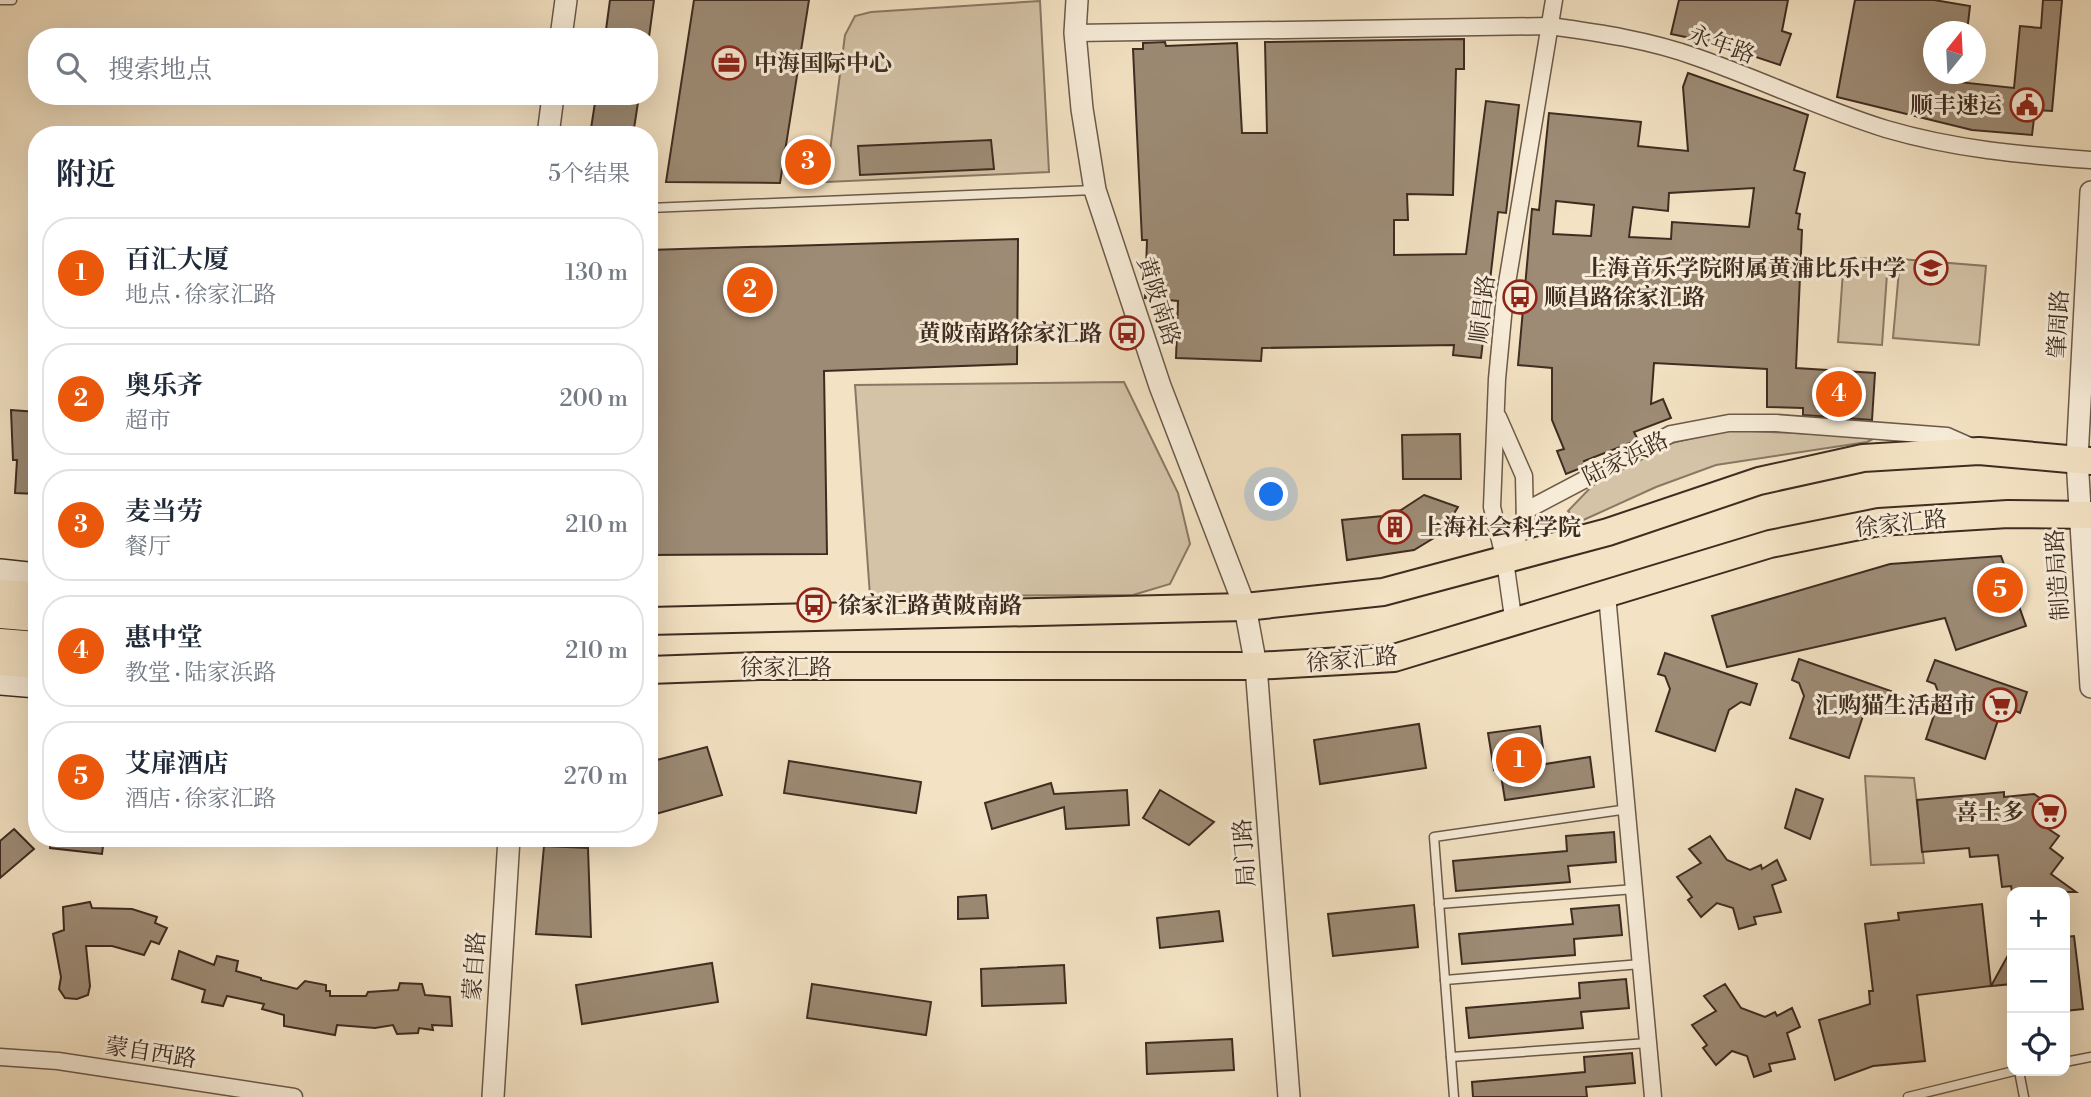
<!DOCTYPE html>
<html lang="zh">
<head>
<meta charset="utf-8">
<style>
  body { margin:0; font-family:"Libre Bodoni","Noto Serif SC",serif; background:#f6f6f7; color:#1f2937 }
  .controls { position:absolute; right:21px; bottom:21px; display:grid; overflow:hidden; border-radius:14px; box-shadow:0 7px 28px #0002 }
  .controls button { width:63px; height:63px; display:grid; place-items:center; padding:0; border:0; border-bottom:2px solid #e0e1e3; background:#fff; color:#1f2937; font:35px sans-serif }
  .compass { position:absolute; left:1923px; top:21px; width:63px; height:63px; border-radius:50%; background:#fff; box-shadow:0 7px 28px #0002; rotate:18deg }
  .you { position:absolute; left:1272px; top:495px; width:24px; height:24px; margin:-18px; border:5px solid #fff; border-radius:50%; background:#1a73e8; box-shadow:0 0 0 10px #1a73e833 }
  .badge { display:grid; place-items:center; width:46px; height:46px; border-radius:50%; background:#ea580c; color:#fff; font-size:23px; font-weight:700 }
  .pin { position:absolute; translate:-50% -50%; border:4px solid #fff; box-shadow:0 2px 7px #0006 }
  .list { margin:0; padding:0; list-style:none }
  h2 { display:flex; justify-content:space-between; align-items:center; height:91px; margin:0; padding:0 28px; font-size:30px }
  h2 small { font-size:23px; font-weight:400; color:#747a83 }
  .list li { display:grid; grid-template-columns:46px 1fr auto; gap:21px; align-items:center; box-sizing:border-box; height:112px; margin:0 14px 14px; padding:0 14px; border:2px solid #e0e1e3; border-radius:28px }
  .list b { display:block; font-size:26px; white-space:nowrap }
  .list p { margin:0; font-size:23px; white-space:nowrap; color:#747a83 }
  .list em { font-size:23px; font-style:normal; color:#747a83 }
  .icon { flex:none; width:38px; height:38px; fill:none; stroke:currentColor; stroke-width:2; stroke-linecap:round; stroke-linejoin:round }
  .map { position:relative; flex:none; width:2091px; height:1097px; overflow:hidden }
  .search { position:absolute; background:#fff; box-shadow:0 7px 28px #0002; left:28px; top:28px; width:630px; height:77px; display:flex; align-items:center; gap:18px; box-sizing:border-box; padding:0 24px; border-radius:28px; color:#747a83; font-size:26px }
  .panel { position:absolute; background:#fff; box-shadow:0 7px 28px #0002; left:28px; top:126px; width:630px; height:721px; border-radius:28px }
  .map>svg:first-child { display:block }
  .green { fill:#d4c3a7; stroke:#8a7864; stroke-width:2 }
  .building { fill:#9d8b75; stroke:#3f2c21; stroke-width:2; fill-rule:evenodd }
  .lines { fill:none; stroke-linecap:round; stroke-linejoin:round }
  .service-casing { stroke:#6c5a4a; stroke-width:11 }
  .minor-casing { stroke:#6c5a4a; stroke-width:19 }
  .tertiary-casing { stroke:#6c5a4a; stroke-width:24 }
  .secondary-casing { stroke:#3f2c21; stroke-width:26 }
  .primary-casing { stroke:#3f2c21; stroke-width:30 }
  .service { stroke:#f7ecd8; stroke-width:8 }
  .minor { stroke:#f7ecd8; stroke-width:16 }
  .tertiary { stroke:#f7ecd8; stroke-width:21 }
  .secondary { stroke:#f7ecd8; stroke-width:23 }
  .primary { stroke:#f3e2c3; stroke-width:26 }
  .labels { text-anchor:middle; stroke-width:6; stroke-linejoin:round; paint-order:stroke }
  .street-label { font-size:23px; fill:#3f2c21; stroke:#f7ecd8 }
  .poi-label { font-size:23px; font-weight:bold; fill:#3f2c21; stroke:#f7ecd8; text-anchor:end }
</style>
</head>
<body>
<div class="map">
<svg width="2091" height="1097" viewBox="0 0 2091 1097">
  <rect width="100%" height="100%" fill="#f3e2c3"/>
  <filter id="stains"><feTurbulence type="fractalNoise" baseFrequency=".00286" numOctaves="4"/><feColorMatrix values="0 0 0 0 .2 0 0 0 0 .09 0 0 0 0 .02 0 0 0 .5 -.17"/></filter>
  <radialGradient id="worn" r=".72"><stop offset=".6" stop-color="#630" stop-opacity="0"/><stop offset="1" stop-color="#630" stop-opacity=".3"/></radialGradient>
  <g class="green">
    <path d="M1040 1 1049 172 826 182 845 35 855 16 871 12Z"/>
    <path d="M1844 257 1888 260 1882 345 1838 342Z"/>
    <path d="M1900 259 1986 266 1979 345 1893 338Z"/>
    <path d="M1124 382 1178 493 1190 544 1170 584 1133 595 870 596 855 385Z"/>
    <path d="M1730 430 1877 437 1867 442 1716 465 1656 487 1579 522 1568 511 1593 485 1671 443Z"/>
    <path d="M1865 776 1914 778 1924 863 1871 865Z"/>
  </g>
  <g class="building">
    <path d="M610 0H654L649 37H605Z"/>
    <path d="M694 0H809L780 183 666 182Z"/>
    <path d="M1679 0H1788L1782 31 1791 34 1780 65 1714 43 1671 34Z"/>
    <path d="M1855 0H1934L1970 6 1967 32H1934V74H1960L1958 82 2014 88 2020 26 2041 28 2043 0H2062L2052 111 2035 110 2032 135 1972 130 1837 97Z"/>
    <path d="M1464 39V69H1456L1453 195 1407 194 1408 220H1394V255L1466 254 1486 101 1519 105 1506 213 1498 212 1481 358 1453 355 1454 345 1262 348 1261 361 1176 358 1178 301 1145 298 1147 240H1142L1133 49H1143V43L1165 42 1166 46 1237 43 1242 133H1267L1265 42Z"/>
    <path d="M1688 73 1808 115 1794 170 1805 173 1796 213 1800 214 1798 229 1802 230 1796 368 1875 373 1872 420 1803 415V408L1767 407V369L1654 363 1651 404 1663 399 1671 418 1634 432 1638 440 1584 461 1586 466 1566 474 1557 451 1564 449 1552 420V368L1518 365 1532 209 1539 210 1549 113 1641 122 1638 146 1688 151 1683 87ZM1754 188 1749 227 1672 222 1671 239 1629 237 1633 207 1668 211 1669 193ZM1556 201 1594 205 1591 236 1553 234Z"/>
    <path d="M596 96H639L633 135H590Z"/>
    <path d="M991 140 994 169 860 175 858 146Z"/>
    <path d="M1018 239 1017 364 824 371 827 554 649 555V250Z"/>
    <path d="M11 410 37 412V494L15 493 17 460H13Z"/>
    <path d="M1460 434 1461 479H1403L1402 435Z"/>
    <path d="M1424 495 1458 507 1442 533 1414 550 1347 560 1342 520 1383 516 1401 510Z"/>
    <path d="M2001 556 2026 626 1956 650 1945 618 1727 667 1712 616 1890 564Z"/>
    <path d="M1665 653 1757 684 1750 705 1741 702 1729 710 1715 751 1656 731 1670 689 1665 676 1658 674Z"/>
    <path d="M1799 659 1891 691 1884 712 1875 709 1863 716 1849 758 1790 738 1804 696 1799 683 1792 680Z"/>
    <path d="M1935 660 2027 692 2020 713 2011 709 1999 717 1985 759 1926 739 1940 697 1935 684 1927 681Z"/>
    <path d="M1419 724 1426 768 1320 784 1314 740Z"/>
    <path d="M1540 726 1545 764 1590 757 1594 787 1505 800 1500 769 1494 770 1488 733Z"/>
    <path d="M707 747 722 795 649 816V762Z"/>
    <path d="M789 761 921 782 916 813 784 793Z"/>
    <path d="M1051 783 1054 794 1127 790 1129 825 1066 829 1064 807 992 829 985 803Z"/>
    <path d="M1796 789 1823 799 1810 839 1785 828Z"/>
    <path d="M1160 790 1214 822 1189 845 1143 818Z"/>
    <path d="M2004 792V797L2034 794 2056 809 2044 826 2059 836 2050 848 2063 858 2051 874 2076 892H2012L2011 886 2002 887 1998 855 1970 857 1969 848 1922 852 1917 800Z"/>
    <path d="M14 829 34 849 0 878V841Z"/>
    <path d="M1614 832 1616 862 1568 866 1570 882 1456 891 1453 861 1567 851 1566 836Z"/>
    <path d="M1710 836 1727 860 1750 870 1761 865 1762 869 1777 860 1786 880 1772 885 1781 912 1754 917 1756 924 1739 929 1733 908 1717 903 1701 917 1688 900 1692 897 1677 877 1701 863 1689 849Z"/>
    <path d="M51 838H104L102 854 50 848Z"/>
    <path d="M544 846 588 848 591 937 536 934Z"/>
    <path d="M986 895 988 918 958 919V897Z"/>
    <path d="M90 902 92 908 132 909 157 917 155 923 167 928 159 944 151 941 144 955 112 946H86L90 986 88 995 77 999 65 998 59 989 61 977 53 934 64 930 63 907Z"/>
    <path d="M1982 904 1991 986 1917 995 1925 1061 1873 1066 1835 1080 1819 1020 1870 1004 1869 991H1873L1865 924 1899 920 1898 913Z"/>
    <path d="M1414 905 1418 947 1333 956 1328 914Z"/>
    <path d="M1619 905 1622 935 1574 939 1575 955 1462 964 1459 934 1573 924 1571 909Z"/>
    <path d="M1219 911 1223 941 1160 948 1157 918Z"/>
    <path d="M2074 936 2083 1009 2065 1011V937Z"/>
    <path d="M2012 948V984L1991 986Z"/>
    <path d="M179 951 214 965 217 956 238 961 236 971 261 978V980L297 989 305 981 326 985V991H330V996H366L368 992 398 990 400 983 422 984 425 995 450 997 452 1026 432 1025 433 1030 419 1028 418 1033 397 1034 393 1025 375 1028 337 1025 335 1035 284 1026V1015L262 1009 264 1004 227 996 223 1006 202 1002 205 990 172 979Z"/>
    <path d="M712 963 718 1002 582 1024 576 985Z"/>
    <path d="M1064 965 1066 1003 982 1006 981 969Z"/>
    <path d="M1626 979 1629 1008 1581 1012 1583 1028 1469 1038 1466 1008 1580 998 1579 983Z"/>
    <path d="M812 984 931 1002 926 1035 807 1018Z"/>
    <path d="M1725 984 1741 1008 1765 1017 1775 1012 1777 1016 1792 1008 1800 1027 1787 1033 1795 1059 1769 1064 1771 1071 1754 1077 1747 1056 1732 1051 1716 1065 1703 1048 1707 1045 1692 1025 1716 1011 1704 996Z"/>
    <path d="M1232 1039 1234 1070 1147 1074 1146 1043Z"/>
    <path d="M1632 1053 1635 1083 1586 1087 1587 1097H1473L1472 1082 1585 1072 1584 1057Z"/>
  </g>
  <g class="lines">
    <defs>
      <g id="service">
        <path d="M0 0H12"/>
        <path d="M649 208 1094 190"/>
        <path d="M1439 904 1635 889"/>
        <path d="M1445 980 1641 964"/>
        <path d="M1451 1057 1648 1043"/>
        <path d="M2065 1062 2091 1057"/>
        <path d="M2019 1071 2024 1097"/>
        <path d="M1454 1097 1434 837 1628 809"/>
        <path d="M1908 1097 2014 1071"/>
      </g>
      <g id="minor">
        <path d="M1075 33 1550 26C1600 33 1649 40 1696 57 1760 79 1821 109 1886 129 1954 149 2021 155 2091 160"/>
        <path d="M1498 417 1524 476 1525 524 1505 561"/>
        <path d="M1525 511 1671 434 1729 423H1776L1947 436 1972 447"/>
        <path d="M1607 595 1653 1097"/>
        <path d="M1514 624 1505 561 1492 507 1497 379 1505 295 1554 0"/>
        <path d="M0 1057 58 1061 294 1097"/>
      </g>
      <g id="tertiary">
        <path d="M1077 0 1075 33 1082 109 1095 190 1160 386 1245 607 1256 666 1289 1097"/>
        <path d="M561 37 566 0"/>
        <path d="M548 135 553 96"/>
        <path d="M2091 192 2077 459 2091 687"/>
        <path d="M493 1097 509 838"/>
      </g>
      <g id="secondary">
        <path d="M0 571 37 575"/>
        <path d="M0 683 37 686"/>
      </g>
      <g id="primary">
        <path d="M0 593 37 595"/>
        <path d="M0 615 37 618"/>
        <path d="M649 621 1245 607 1383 592 1608 532 1759 481 1863 458 1979 451 2091 461"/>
        <path d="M0 642 37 645"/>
        <path d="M0 662 37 665"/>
        <path d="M649 670 759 666H1256L1394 658 1770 544 1879 522 2008 514 2091 515"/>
      </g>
    </defs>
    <use href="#service" class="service-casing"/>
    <use href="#minor" class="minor-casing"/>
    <use href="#tertiary" class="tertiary-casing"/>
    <use href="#secondary" class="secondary-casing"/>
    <use href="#primary" class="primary-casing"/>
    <use href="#service" class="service"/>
    <use href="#minor" class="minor"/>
    <use href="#tertiary" class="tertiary"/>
    <use href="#secondary" class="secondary"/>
    <use href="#primary" class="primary"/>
  </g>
  <defs>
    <symbol id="office-ring" viewBox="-11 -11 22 22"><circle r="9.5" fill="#f7ecd8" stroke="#8f2418" stroke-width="1.5"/><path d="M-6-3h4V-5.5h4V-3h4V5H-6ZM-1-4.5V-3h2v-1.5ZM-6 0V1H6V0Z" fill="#8f2418"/></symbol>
    <symbol id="civic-ring" viewBox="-11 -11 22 22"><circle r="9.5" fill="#f7ecd8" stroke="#8f2418" stroke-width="1.5"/><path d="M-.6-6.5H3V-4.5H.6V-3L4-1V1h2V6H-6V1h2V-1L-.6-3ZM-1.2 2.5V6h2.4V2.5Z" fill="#8f2418"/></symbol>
    <symbol id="school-ring" viewBox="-11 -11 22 22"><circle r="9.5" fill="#f7ecd8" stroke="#8f2418" stroke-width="1.5"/><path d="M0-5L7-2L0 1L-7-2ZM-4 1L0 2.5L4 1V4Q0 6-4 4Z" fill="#8f2418"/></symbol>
    <symbol id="bus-ring" viewBox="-11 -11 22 22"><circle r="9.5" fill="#f7ecd8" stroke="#8f2418" stroke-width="1.5"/><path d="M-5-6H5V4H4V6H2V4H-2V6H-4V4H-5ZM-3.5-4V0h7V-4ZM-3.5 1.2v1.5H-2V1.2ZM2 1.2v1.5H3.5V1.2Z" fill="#8f2418"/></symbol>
    <symbol id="building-ring" viewBox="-11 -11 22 22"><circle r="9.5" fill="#f7ecd8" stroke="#8f2418" stroke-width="1.5"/><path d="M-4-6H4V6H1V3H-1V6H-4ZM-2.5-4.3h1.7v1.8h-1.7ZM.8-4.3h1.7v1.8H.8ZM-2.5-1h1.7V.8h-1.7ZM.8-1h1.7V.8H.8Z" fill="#8f2418"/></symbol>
    <symbol id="supermarket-ring" viewBox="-11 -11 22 22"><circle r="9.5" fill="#f7ecd8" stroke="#8f2418" stroke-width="1.5"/><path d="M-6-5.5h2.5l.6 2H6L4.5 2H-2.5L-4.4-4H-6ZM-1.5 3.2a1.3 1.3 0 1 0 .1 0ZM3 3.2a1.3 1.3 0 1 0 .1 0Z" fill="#8f2418"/></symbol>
  </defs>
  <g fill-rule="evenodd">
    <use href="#office-ring" x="710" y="44" width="38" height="38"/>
    <use href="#civic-ring" x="2008" y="86" width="38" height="38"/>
    <use href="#school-ring" x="1912" y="249" width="38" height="38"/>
    <use href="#bus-ring" x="1501" y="278" width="38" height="38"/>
    <use href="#bus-ring" x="1108" y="314" width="38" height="38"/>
    <use href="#building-ring" x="1376" y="508" width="38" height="38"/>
    <use href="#bus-ring" x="795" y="586" width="38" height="38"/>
    <use href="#supermarket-ring" x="1981" y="686" width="38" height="38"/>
    <use href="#supermarket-ring" x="2030" y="793" width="38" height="38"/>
  </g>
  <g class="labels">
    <g class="street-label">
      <text transform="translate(1722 44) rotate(20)" y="8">永年路</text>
      <text transform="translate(1159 301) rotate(72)" y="8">黄陂南路</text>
      <text transform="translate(1482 309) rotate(-83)" y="8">顺昌路</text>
      <text transform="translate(2058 324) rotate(-87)" y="8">肇周路</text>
      <text transform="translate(1625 458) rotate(-26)" y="8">陆家浜路</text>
      <text transform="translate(1901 523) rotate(-6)" y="8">徐家汇路</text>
      <text transform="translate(2057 575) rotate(-94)" y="8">制造局路</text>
      <text transform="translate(1352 659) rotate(-5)" y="8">徐家汇路</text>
      <text x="786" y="675">徐家汇路</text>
      <text transform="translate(1244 853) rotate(-94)" y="8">局门路</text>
      <text transform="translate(474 966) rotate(-86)" y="8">蒙自路</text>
      <text transform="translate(151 1052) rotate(9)" y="8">蒙自西路</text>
    </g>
    <g class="poi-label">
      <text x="754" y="71" text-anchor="start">中海国际中心</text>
      <text x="2002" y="113">顺丰速运</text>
      <text x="1906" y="276">上海音乐学院附属黄浦比乐中学</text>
      <text x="1544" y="305" text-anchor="start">顺昌路徐家汇路</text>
      <text x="1102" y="341">黄陂南路徐家汇路</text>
      <text x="1420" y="535" text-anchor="start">上海社会科学院</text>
      <text x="838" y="613" text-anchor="start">徐家汇路黄陂南路</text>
      <text x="1976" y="713">汇购猫生活超市</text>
      <text x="2024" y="820">喜士多</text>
    </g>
  </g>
  <rect width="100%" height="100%" filter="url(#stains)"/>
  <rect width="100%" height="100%" fill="url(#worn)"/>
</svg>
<div class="controls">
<button>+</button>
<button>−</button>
<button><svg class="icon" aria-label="locate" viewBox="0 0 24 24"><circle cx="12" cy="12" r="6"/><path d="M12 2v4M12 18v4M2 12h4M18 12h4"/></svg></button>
</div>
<svg class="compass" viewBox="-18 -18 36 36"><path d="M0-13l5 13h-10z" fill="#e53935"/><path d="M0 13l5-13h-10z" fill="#747a83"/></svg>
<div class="you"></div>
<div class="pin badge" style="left:1519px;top:760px">1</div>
<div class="pin badge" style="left:750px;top:290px">2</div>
<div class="pin badge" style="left:808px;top:162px">3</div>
<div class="pin badge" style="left:1839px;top:394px">4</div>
<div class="pin badge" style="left:2000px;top:590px">5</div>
<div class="search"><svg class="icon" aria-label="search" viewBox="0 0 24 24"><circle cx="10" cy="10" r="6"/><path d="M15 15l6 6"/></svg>搜索地点</div>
<section class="panel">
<h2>附近<small>5个结果</small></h2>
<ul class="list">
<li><span class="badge">1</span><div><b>百汇大厦</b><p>地点 · 徐家汇路</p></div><em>130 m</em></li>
<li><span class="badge">2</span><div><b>奥乐齐</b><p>超市</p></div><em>200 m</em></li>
<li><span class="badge">3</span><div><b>麦当劳</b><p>餐厅</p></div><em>210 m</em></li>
<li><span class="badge">4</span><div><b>惠中堂</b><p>教堂 · 陆家浜路</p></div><em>210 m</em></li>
<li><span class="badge">5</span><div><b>艾扉酒店</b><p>酒店 · 徐家汇路</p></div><em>270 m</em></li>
</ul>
</section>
</div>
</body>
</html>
